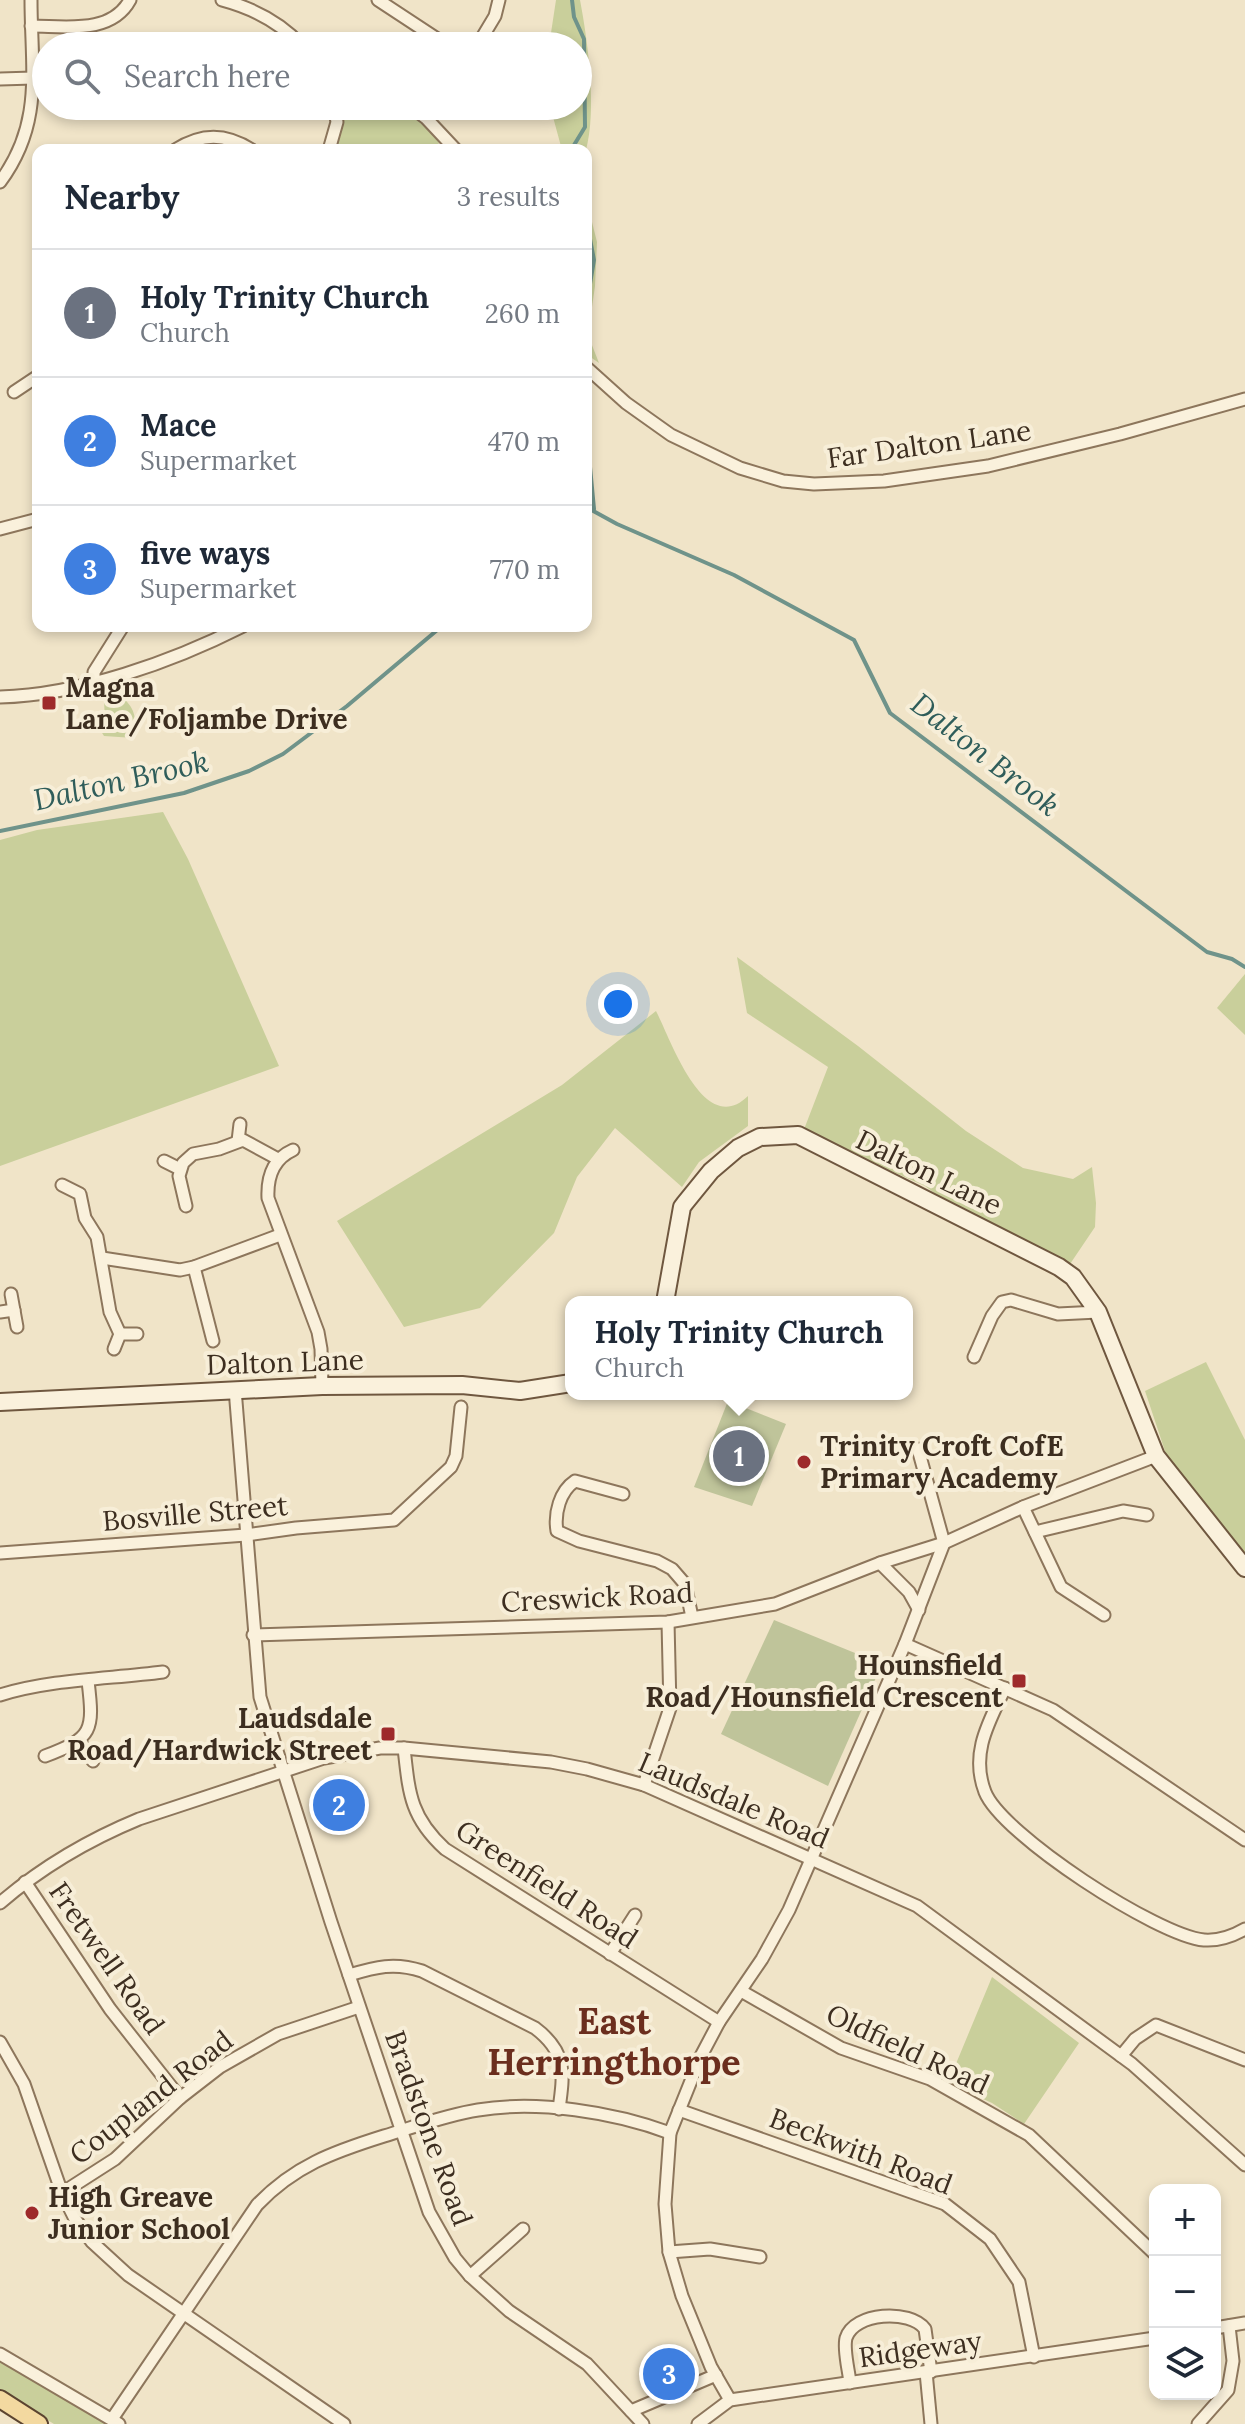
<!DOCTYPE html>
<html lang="en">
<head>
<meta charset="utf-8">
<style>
  body { margin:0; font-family:Lora,serif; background:#f6f6f7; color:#1f2937 }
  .controls { position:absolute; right:24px; bottom:24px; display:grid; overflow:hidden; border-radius:16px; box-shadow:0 4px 12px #0003 }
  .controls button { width:72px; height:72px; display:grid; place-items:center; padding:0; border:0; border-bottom:2px solid #e0e1e3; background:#fff; color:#1f2937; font:40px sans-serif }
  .you { position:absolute; left:618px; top:1004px; width:28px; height:28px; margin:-20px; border:6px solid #fff; border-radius:50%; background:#1a73e8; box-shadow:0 0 0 12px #1a73e833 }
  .badge { display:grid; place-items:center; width:52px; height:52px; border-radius:50%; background:#9e2a2b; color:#fff; font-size:26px; font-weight:700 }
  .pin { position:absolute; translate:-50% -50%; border:4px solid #fff; box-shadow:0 2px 8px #0006 }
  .popup { position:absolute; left:565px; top:1296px; width:348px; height:104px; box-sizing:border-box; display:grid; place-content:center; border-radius:16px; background:#fff; filter:drop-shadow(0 2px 6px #0005); font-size:26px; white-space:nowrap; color:#747a83 }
  .popup b { font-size:30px; color:#1f2937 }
  .popup::after { content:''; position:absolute; left:50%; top:100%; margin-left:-16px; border:16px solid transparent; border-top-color:#fff }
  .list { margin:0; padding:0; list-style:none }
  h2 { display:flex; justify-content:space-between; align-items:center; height:104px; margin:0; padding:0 32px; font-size:34px }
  h2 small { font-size:26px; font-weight:400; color:#747a83 }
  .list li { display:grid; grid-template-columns:52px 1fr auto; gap:24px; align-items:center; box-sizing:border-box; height:128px; padding:0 32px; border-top:2px solid #e0e1e3 }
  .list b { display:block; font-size:30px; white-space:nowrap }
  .list p { margin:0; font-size:26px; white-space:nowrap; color:#747a83 }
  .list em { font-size:26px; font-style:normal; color:#747a83 }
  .icon { flex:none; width:44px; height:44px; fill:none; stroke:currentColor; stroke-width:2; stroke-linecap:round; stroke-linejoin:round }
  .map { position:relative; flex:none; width:1245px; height:2424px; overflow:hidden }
  .search { position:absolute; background:#fff; box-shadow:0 4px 12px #0003; left:32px; top:32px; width:560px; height:88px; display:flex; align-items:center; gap:20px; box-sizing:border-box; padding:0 28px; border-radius:44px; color:#747a83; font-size:30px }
  .panel { position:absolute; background:#fff; box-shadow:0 4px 12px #0003; left:32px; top:144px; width:560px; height:488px; border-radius:16px }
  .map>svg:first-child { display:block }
  .green { fill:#c9cf9b }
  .cemetery { fill:#bfc49a }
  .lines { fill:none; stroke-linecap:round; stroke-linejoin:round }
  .stream { stroke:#6f938a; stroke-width:4 }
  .street-casing { stroke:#8d765c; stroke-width:15 }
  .secondary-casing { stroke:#6f573f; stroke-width:20 }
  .primary-casing { stroke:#5b4430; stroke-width:20 }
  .street { stroke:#faf1dc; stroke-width:11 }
  .secondary { stroke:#faf1dc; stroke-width:16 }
  .primary { stroke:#f3d9a0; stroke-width:16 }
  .poi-dot { fill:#9e2a2b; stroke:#f7eed8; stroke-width:3 }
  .labels { text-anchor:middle; stroke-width:8; stroke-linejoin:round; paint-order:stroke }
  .street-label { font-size:28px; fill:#3d2e20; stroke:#f7eed8 }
  .poi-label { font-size:28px; font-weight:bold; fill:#3d2e20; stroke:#f7eed8; text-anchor:start }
  .water-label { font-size:30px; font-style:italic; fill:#2f5d5a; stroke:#f7eed8 }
  .district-label { font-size:36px; font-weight:bold; fill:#6b2e1e; stroke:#f7eed8 }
</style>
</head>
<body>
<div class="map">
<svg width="1245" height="2424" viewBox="0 0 1245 2424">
  <rect width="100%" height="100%" fill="#f0e4c8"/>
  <g class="green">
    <path d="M556 0H580C588 42 597 110 586 150H562L550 106H578V46H549Z"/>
    <path d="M355 106C399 106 410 101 439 140L438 150H336L344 115Z"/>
    <path d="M586 198 597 242 595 286 588 335 599 363 586 354Z"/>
    <path d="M104 700H125C137 711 136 723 134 738L104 736 99 728 105 722Z"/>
    <path d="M163 812 188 859 279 1066 0 1166V840L37 830Z"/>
    <path d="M737 957 858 1046 966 1131 1023 1168 1073 1179 1092 1167 1096 1203 1095 1227 1068 1267 945 1201 925 1186 803 1132 828 1067 747 1013Z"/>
    <path d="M1245 974V1035L1217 1008Z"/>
    <path d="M656 1011C671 1040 704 1139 748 1096V1126L699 1162 682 1187 615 1128 577 1177 554 1233 480 1308 404 1327 337 1221 562 1085Z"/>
    <path d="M1206 1362 1245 1440V1556L1166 1454 1145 1391Z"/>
    <path d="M992 1977 1079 2043 1024 2124 992 2103 948 2083Z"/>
    <path d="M0 2361 95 2415 107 2424H54L0 2391Z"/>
  </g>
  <g class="cemetery">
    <path d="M728 1401 786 1424 752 1506 694 1487Z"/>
    <path d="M774 1620 882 1664 828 1786 721 1734Z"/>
  </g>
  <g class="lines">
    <g class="stream">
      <path d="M571 150 585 127 584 39 574 17 572 0"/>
      <path d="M586 218 594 260 586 308"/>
      <path d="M586 425 594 509"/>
      <path d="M586 507 617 524 734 575 854 640 890 713 1207 952 1232 959 1245 967"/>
      <path d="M0 831 184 793 249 771 283 754 347 706 442 626"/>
    </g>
    <defs>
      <g id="street">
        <path d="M222 0C252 8 281 23 302 46"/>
        <path d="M378 0 448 46"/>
        <path d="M31 26C65 26 111 35 130 0"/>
        <path d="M477 46 495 16 499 0"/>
        <path d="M0 79 33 78"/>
        <path d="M410 106 426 118 456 150"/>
        <path d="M175 150C202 133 225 133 252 150"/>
        <path d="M329 150 337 122 334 106"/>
        <path d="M0 182C44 123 31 68 31 0"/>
        <path d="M586 367 626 403 671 435 740 468 783 481 814 484 884 481 988 466 1120 434 1245 399"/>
        <path d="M14 392 38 376"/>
        <path d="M0 529 38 519"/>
        <path d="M94 684V672L123 626"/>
        <path d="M0 697C79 695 172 662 243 626"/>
        <path d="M238 1141 240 1124"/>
        <path d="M293 1150C273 1159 267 1177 268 1198L318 1332 321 1349 322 1386"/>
        <path d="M164 1161 180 1169"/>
        <path d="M62 1185 80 1194 85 1218 97 1237 110 1312 120 1334"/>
        <path d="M186 1206 179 1176 183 1163 193 1154 219 1149 243 1140 278 1159"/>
        <path d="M102 1258 180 1270 194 1267 280 1235"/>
        <path d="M194 1267 213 1341"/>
        <path d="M11 1294 17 1327"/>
        <path d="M0 1312 14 1310"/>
        <path d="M114 1349 120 1334H137"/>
        <path d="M974 1357 992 1316 1002 1302 1011 1300 1058 1314 1098 1312"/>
        <path d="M235 1389 260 1697 331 1922 429 2212 455 2258 470 2276 509 2311 587 2364 643 2424"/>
        <path d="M623 1494 575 1481C560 1491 554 1513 557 1531L579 1541 657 1561 672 1569 685 1584 692 1617"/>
        <path d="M1023 1507 1061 1587 1104 1615"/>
        <path d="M1035 1532 1123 1511 1147 1515"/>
        <path d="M0 1553 246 1535 296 1528 394 1520 451 1467 456 1456 461 1407"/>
        <path d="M880 1563 909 1592 919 1610"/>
        <path d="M253 1635 668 1622 775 1604 880 1563 944 1543 1023 1507 1156 1456"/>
        <path d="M905 1644 1053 1710 1245 1840"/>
        <path d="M1005 1688C989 1722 970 1753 985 1792 1002 1835 1158 1936 1204 1940 1219 1941 1233 1936 1245 1929"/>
        <path d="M0 1695C52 1679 109 1679 163 1672"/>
        <path d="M79 1741 93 1761"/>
        <path d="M404 1748C409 1793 410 1817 445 1849L719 2022"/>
        <path d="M45 1756C93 1738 94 1731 88 1681"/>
        <path d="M644 1785 670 1708 668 1622"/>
        <path d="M25 1882 110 2009 180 2098"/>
        <path d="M0 1903C42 1867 88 1840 139 1819L324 1758 380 1748H404L551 1762 587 1769 644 1785 917 1906 1132 2064 1245 2165"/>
        <path d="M610 1954 635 1915"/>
        <path d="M349 1975C376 1967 394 1962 422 1971L535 2028C567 2052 564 2073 559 2109"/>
        <path d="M741 1991 841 2048 930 2079 1029 2135 1155 2254"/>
        <path d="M0 2042 24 2084 62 2193 75 2219 92 2242 128 2275 344 2424"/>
        <path d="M1121 2056 1135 2039 1156 2025 1245 2060"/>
        <path d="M679 2110 945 2204 990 2239 1019 2282 1034 2357"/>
        <path d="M62 2193 115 2159 180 2098 220 2067 278 2034 359 2007"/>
        <path d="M669 2252 710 2249 760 2257"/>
        <path d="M470 2276 523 2229"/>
        <path d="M1215 2328 1245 2323"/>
        <path d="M0 2354 119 2424"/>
        <path d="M926 2372 931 2424"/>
        <path d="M850 2383C849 2371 843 2350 846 2338 854 2312 910 2309 925 2329L931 2372"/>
        <path d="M730 2400 711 2367 682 2296 669 2252 665 2204 670 2133 701 2056 719 2022 762 1959 789 1910 905 1644 944 1543 918 1449"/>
        <path d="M631 2411 716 2375"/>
        <path d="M112 2419 257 2205C294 2166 333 2152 384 2136 414 2127 446 2115 478 2110 537 2100 614 2112 670 2133"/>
        <path d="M698 2424 730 2400 1155 2338"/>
        <path d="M1198 2424 1228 2390 1233 2361 1229 2326"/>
      </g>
      <g id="secondary">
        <path d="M665 1302 682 1207 685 1203 711 1171 738 1148 760 1137 798 1135 1059 1267 1073 1277 1098 1312 1156 1456 1245 1568"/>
        <path d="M0 1402 322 1386 462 1385 520 1391 571 1383"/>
      </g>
      <path id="primary" d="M0 2399 39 2424"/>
    </defs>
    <use href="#street" class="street-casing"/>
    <use href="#secondary" class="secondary-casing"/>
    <use href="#primary" class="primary-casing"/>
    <use href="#street" class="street"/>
    <use href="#secondary" class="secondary"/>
    <use href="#primary" class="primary"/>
  </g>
  <g class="poi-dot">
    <rect x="41" y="695" width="16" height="16" rx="4"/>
    <circle cx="804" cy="1462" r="8"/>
    <rect x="1011" y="1673" width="16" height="16" rx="4"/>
    <rect x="380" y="1726" width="16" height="16" rx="4"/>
    <circle cx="32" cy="2213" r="8"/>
  </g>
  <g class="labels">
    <g class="street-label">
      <text transform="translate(929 444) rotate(-8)" y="10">Far Dalton Lane</text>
      <text transform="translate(929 1172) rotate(26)" y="10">Dalton Lane</text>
      <text transform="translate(285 1362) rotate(-2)" y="10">Dalton Lane</text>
      <text transform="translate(195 1513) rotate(-5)" y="10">Bosville Street</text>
      <text transform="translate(597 1597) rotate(-3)" y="10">Creswick Road</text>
      <text transform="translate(734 1800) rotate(23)" y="10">Laudsdale Road</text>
      <text transform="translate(547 1884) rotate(33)" y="10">Greenfield Road</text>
      <text transform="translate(107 1958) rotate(55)" y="10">Fretwell Road</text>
      <text transform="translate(908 2049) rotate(25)" y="10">Oldfield Road</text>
      <text transform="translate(151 2097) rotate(-38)" y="10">Coupland Road</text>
      <text transform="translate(429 2128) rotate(70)" y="10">Bradstone Road</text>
      <text transform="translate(861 2151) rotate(21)" y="10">Beckwith Road</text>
      <text transform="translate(920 2349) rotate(-8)" y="10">Ridgeway</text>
    </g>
    <g class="poi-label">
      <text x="65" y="697">Magna<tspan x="65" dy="32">Lane/Foljambe Drive</tspan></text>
      <text x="820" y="1456">Trinity Croft CofE<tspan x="820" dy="32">Primary Academy</tspan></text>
      <text x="1003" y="1675" text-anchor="end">Hounsfield<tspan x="1003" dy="32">Road/Hounsfield Crescent</tspan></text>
      <text x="372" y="1728" text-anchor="end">Laudsdale<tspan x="372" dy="32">Road/Hardwick Street</tspan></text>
      <text x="48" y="2207">High Greave<tspan x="48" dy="32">Junior School</tspan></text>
    </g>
    <g class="water-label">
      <text transform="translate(985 755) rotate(38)" y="10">Dalton Brook</text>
      <text transform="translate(121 781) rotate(-13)" y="10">Dalton Brook</text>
    </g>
    <g class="district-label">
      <text x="614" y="2034">East<tspan x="614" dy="41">Herringthorpe</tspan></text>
    </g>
  </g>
</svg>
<div class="controls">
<button>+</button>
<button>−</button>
<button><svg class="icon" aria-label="layers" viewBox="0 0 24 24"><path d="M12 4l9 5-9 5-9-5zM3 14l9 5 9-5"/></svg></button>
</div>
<div class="you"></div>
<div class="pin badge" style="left:739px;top:1456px;background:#6b7280">1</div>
<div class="popup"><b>Holy Trinity Church</b>Church</div>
<div class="pin badge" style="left:339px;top:1805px;background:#3f7fe0">2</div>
<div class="pin badge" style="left:669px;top:2374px;background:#3f7fe0">3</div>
<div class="search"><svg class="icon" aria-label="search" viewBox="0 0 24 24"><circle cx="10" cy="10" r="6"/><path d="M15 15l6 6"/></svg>Search here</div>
<section class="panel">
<h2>Nearby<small>3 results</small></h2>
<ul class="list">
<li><span class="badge" style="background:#6b7280">1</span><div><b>Holy Trinity Church</b><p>Church</p></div><em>260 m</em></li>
<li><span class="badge" style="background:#3f7fe0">2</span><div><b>Mace</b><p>Supermarket</p></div><em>470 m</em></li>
<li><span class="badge" style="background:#3f7fe0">3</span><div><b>five ways</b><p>Supermarket</p></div><em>770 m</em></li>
</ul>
</section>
</div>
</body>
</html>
